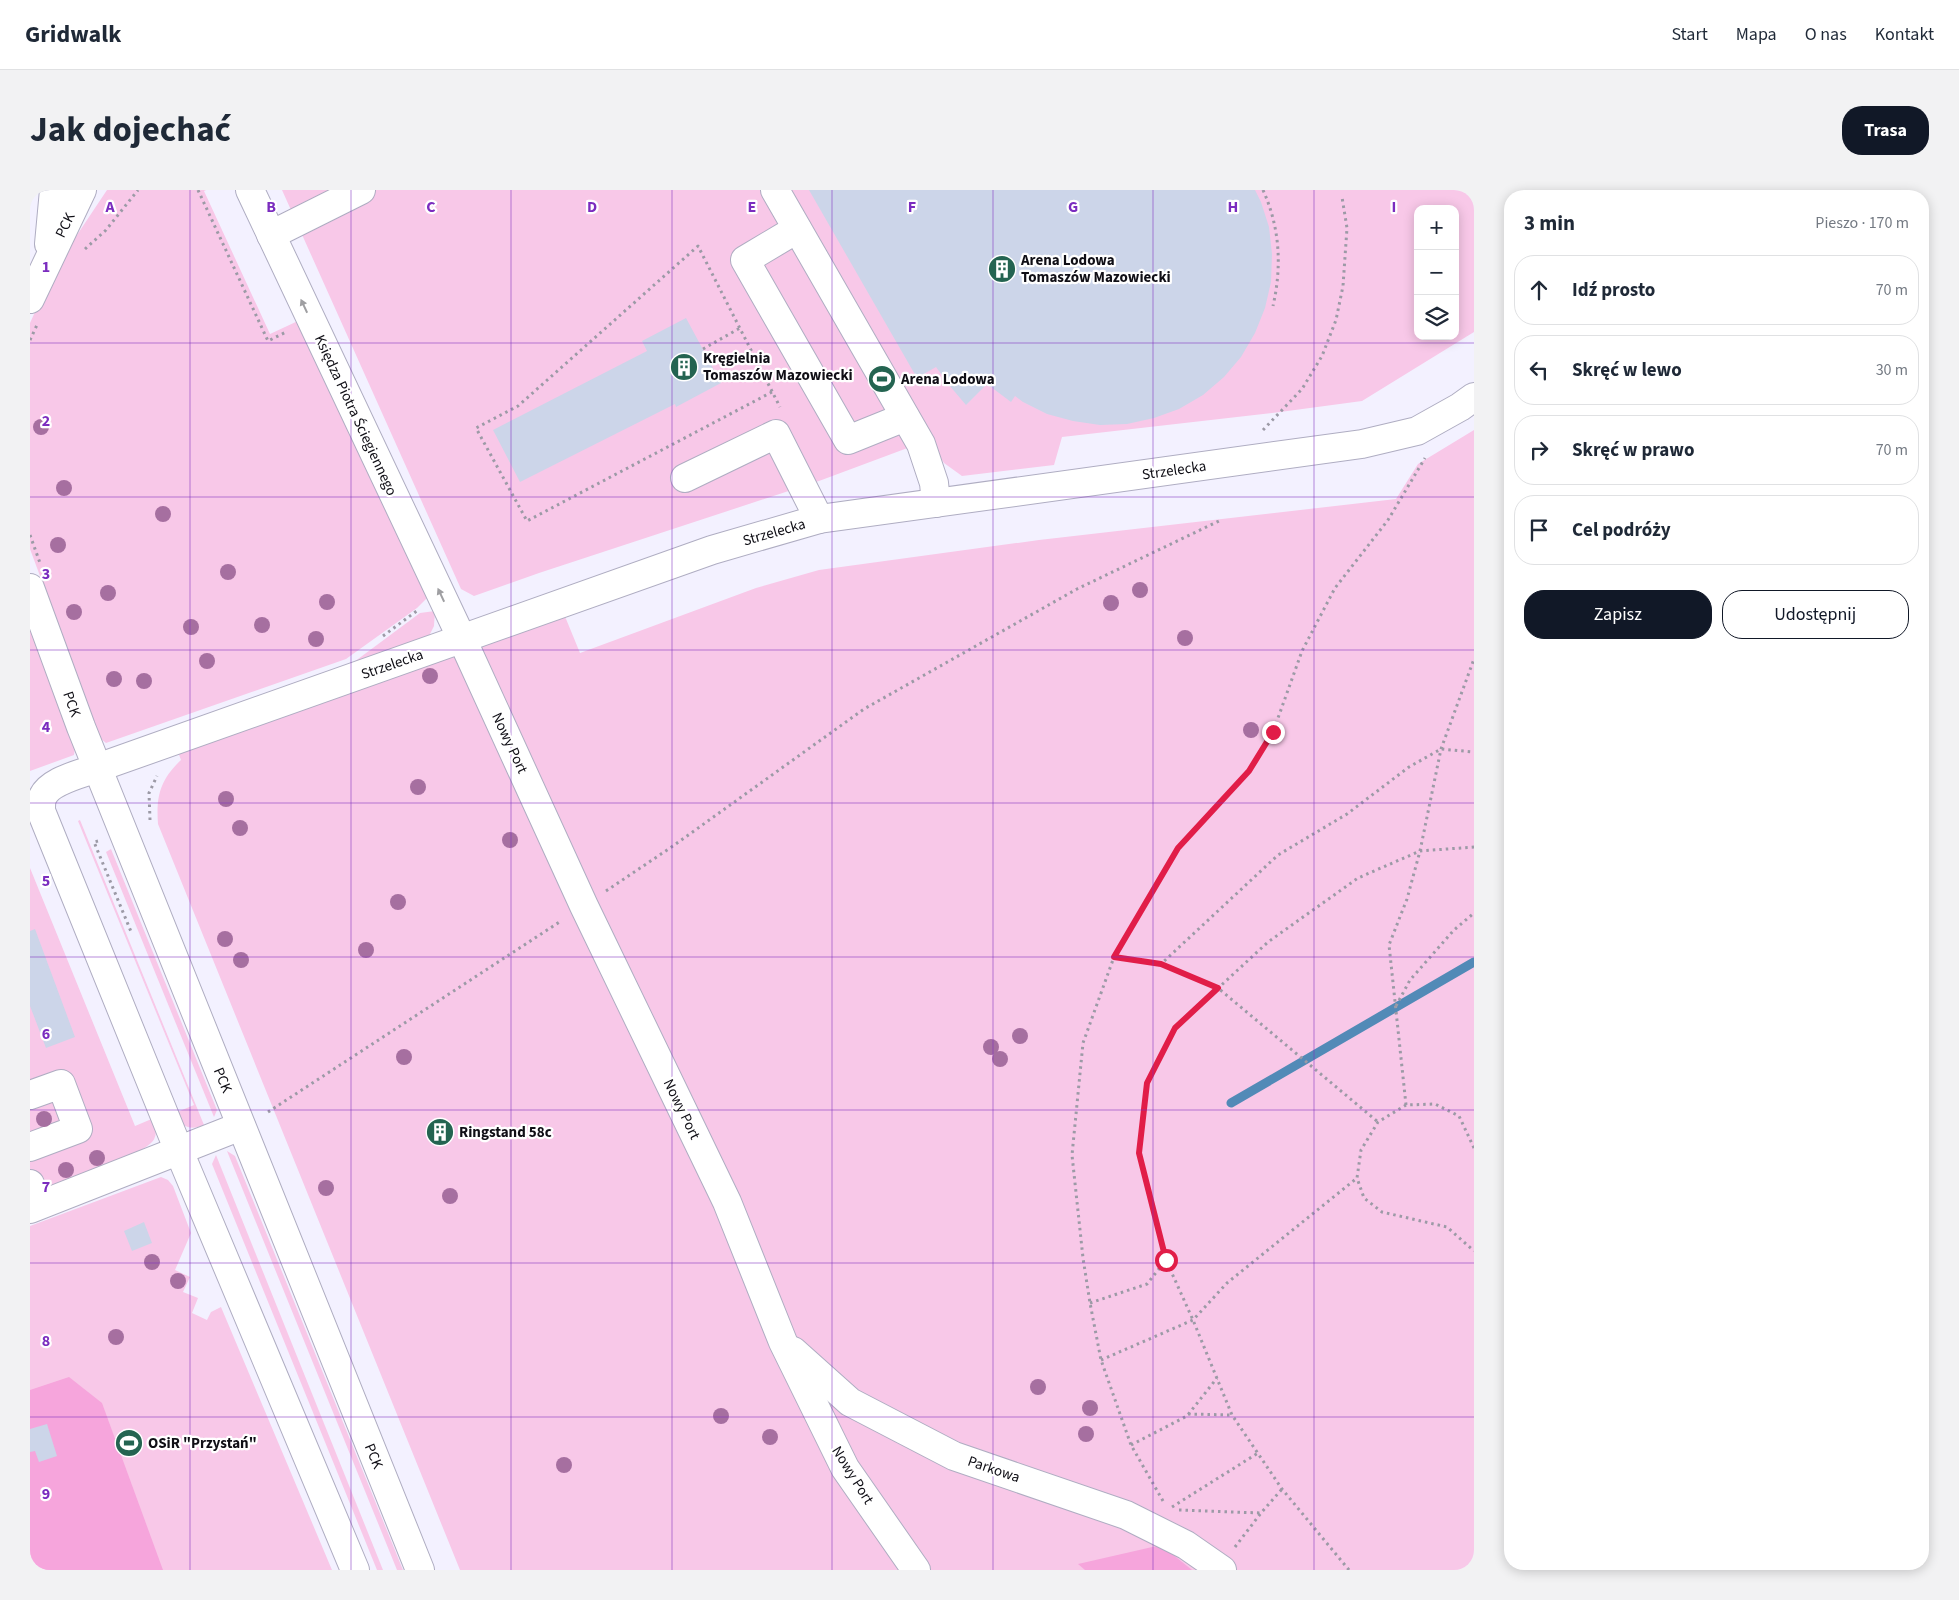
<!DOCTYPE html>
<html lang="pl">
<head>
<meta charset="utf-8">
<style>
  body { margin:0; font-family:"Source Sans 3",sans-serif; background:#f2f2f3; color:#1f2937 }
  .controls { position:absolute; right:15px; top:15px; display:grid; overflow:hidden; border-radius:10px; box-shadow:0 2px 12px #0003 }
  .controls button { width:45px; height:45px; display:grid; place-items:center; padding:0; border:0; border-bottom:1px solid #e0e1e3; background:#fff; color:#1f2937; font:25px sans-serif }
  .stop { position:absolute; width:15px; height:15px; margin:-11px; border:4px solid #e11d48; border-radius:50%; background:#fff }
  .stop.end { background:#e11d48; border-color:#fff; box-shadow:0 1px 5px #0008 }
  .list { margin:0; padding:0; list-style:none }
  h2 { display:flex; justify-content:space-between; align-items:center; height:65px; margin:0; padding:0 20px; font-size:21px }
  h2 small { font-size:16px; font-weight:400; color:#747a83 }
  .list li { display:grid; grid-template-columns:32px 1fr auto; gap:15px; align-items:center; box-sizing:border-box; height:70px; margin:0 10px 10px; padding:0 10px; border:1px solid #e0e1e3; border-radius:20px }
  .list b { display:block; font-size:19px; white-space:nowrap }
  .list em { font-size:16px; font-style:normal; color:#747a83 }
  .actions { display:flex; gap:10px; padding:15px 20px }
  .actions a { flex:1; padding:11px 0; border:1px solid #111827; border-radius:20px; text-align:center; font-size:18px; color:#111827 }
  .actions .main { background:#111827; color:#fff }
  .icon { flex:none; width:28px; height:28px; fill:none; stroke:currentColor; stroke-width:2; stroke-linecap:round; stroke-linejoin:round }
  .map { position:relative; flex:none; width:1444px; height:1380px; overflow:hidden; border-radius:20px }
  header { display:flex; align-items:center; gap:30px; box-sizing:border-box; height:70px; padding:0 25px; background:#fff; border-bottom:1px solid #e0e1e3 }
  header strong { font-size:24px }
  nav { display:flex; gap:28px; margin-inline-start:auto; font-size:18px }
  .intro { display:flex; align-items:center; justify-content:space-between; box-sizing:border-box; height:120px; padding:0 30px }
  h1 { margin:0; font-size:35px }
  .button { padding:12px 22px; border-radius:20px; background:#111827; color:#fff; font-size:18px; font-weight:700 }
  main { display:flex; gap:30px; padding:0 30px }
  aside { flex:1; background:#fff; border-radius:20px; box-shadow:0 2px 12px #0003 }
  .map>svg:first-child { display:block }
  .green { fill:#f8c8e8; fill-rule:evenodd }
  .forest { fill:#f6a5dc }
  .lines { fill:none; stroke-linecap:round; stroke-linejoin:round }
  .stream { stroke:#528ab7; stroke-width:9 }
  .building { fill:#ccd5e9 }
  .minor-casing { stroke:#afadc2; stroke-width:30 }
  .path { stroke:#9c9aa6; stroke-width:3; stroke-dasharray:2.5 4; stroke-linecap:butt }
  .minor { stroke:#fff; stroke-width:28 }
  .tree { fill:#a66fa0 }
  .oneway { fill:#9f9fa2 }
  .route { stroke:#e11d48; stroke-width:6 }
  .grid { fill:none; stroke:#7b2cbf; stroke-width:1; stroke-opacity:0.55 }
  .labels { text-anchor:middle; stroke-width:4.5; stroke-linejoin:round; paint-order:stroke }
  .street-label { font-size:15px; fill:#100f16; stroke:#fff }
  .poi-label { font-size:15px; font-weight:bold; fill:#100f16; stroke:#fff; text-anchor:start }
  .grid-label { font-size:16px; text-anchor:middle; font-weight:bold; fill:#7b2cbf; stroke:#fff; stroke-width:4.5; stroke-linejoin:round; paint-order:stroke }
</style>
</head>
<body>
<header>
<strong>Gridwalk</strong>
<nav><a>Start</a><a>Mapa</a><a>O nas</a><a>Kontakt</a></nav>
</header>
<div class="intro"><h1>Jak dojechać</h1><a class="button">Trasa</a></div>
<main>
<div class="map">
<svg width="1444" height="1380" viewBox="0 0 1444 1380">
  <rect width="100%" height="100%" fill="#f3f1ff"/>
  <g class="green">
    <path d="M77 0H176L174 1 240 144 270 130 399 406 387 418 316 469 76 553 70 548 0 359V133L25 78Z"/>
    <path d="M252 0H1444V142L1332 211 1250 222 1032 247 1024 275 932 286 914 273 899 250 789 291 509 383 444 406 431 399ZM1388 19H1425V146H1388Z"/>
    <path d="M1444 240V1380H430L128 634C126 606 130 590 151 570L148 562 534 424 550 463 726 398 789 380 1009 350 1366 309 1388 274Z"/>
    <path d="M405 421 404 436 399 446 320 475 390 423Z"/>
    <path d="M0 434 45 558 44 565 0 581Z"/>
    <path d="M50 630 174 935C160 941 151 937 145 923L164 915 48 631Z"/>
    <path d="M81 659 187 920 184 927 76 662Z"/>
    <path d="M0 678 105 936 124 928C126 936 128 947 121 953 110 963 92 968 79 973 53 984 26 994 0 1004Z"/>
    <path d="M197 961 205 966 373 1380H367Z"/>
    <path d="M186 965 353 1380H347L182 974Z"/>
    <path d="M131 987 138 990 143 996 161 1043 145 1080 160 1087 153 1102 168 1108 162 1123 177 1130 181 1122 191 1117 302 1380H0V1036Z"/>
  </g>
  <g class="forest">
    <path d="M39 1187 72 1213 133 1380H0V1200Z"/>
    <path d="M1131 1355 1162 1380H1055L1048 1374Z"/>
  </g>
  <g class="lines">
    <path class="stream" d="M1201 913 1444 772"/>
  </g>
  <g class="building">
    <path d="M779 0H1225L1231 12 1239 37 1242 64 1241 92 1235 118 1225 143 1211 167 1194 187 1173 205 1149 219 1124 228 1097 234 1070 235 1043 231 1017 224 993 212 985 206 981 212 957 194 936 215 919 195 906 177 887 188Z"/>
    <path d="M656 128 691 193 646 217 645 214 490 292 463 240 617 161 612 151Z"/>
    <path d="M5 739 45 847 16 858 0 816V741Z"/>
    <path d="M403 933 419 940 421 945 419 950 415 952 399 944Z"/>
    <path d="M114 1032 122 1053 102 1061 94 1041Z"/>
    <path d="M17 1234 27 1266 9 1272 5 1261 0 1262V1239Z"/>
  </g>
  <g class="lines">
    <defs>
      <g id="minor">
        <path d="M220 0 432 449 554 716 697 1012 753 1152 815 1278 886 1380"/>
        <path d="M745 0 891 254 904 293 906 313"/>
        <path d="M767 39 715 70 818 250 875 227"/>
        <path d="M241 45 331 0"/>
        <path d="M19 54 24 0"/>
        <path d="M0 109 52 0"/>
        <path d="M655 288 746 244 789 329"/>
        <path d="M0 398 51 537 390 1380"/>
        <path d="M0 905 31 894 48 939 0 957"/>
        <path d="M0 994 8 1015"/>
        <path d="M0 1019 211 936"/>
        <path d="M763 1161 820 1212 924 1266 1096 1325 1156 1355 1192 1380"/>
        <path d="M325 1380 149 961 11 621C11 617 11 612 12 609 17 591 51 584 67 578L682 360 789 329 1332 254 1387 241 1430 217 1444 207"/>
      </g>
    </defs>
    <use href="#minor" class="minor-casing"/>
    <g class="path">
      <path d="M168 0 238 151 256 142"/>
      <path d="M1233 0C1250 38 1252 76 1243 116"/>
      <path d="M55 59 76 40 108 0"/>
      <path d="M0 150 7 135"/>
      <path d="M673 159 710 138"/>
      <path d="M742 202 497 331 446 238 488 216 668 56 750 217"/>
      <path d="M1233 240 1272 199 1292 166 1306 130 1313 96 1317 38 1312 7"/>
      <path d="M0 345 10 373"/>
      <path d="M353 446 388 420"/>
      <path d="M120 630 119 603 127 586"/>
      <path d="M68 651 64 652 102 744"/>
      <path d="M576 701 643 656 834 519 1047 399 1191 330"/>
      <path d="M1084 767 1131 774 1248 665 1317 624 1379 577 1411 559 1444 562"/>
      <path d="M1131 774 1188 798 1348 932"/>
      <path d="M1366 816 1380 790 1424 740 1444 723"/>
      <path d="M1376 915 1359 755 1377 709 1390 661 1411 559 1444 469"/>
      <path d="M238 922 531 731"/>
      <path d="M1444 958 1429 926 1405 914 1376 915 1348 932 1331 960 1327 988 1334 1008 1352 1022 1417 1037 1444 1061"/>
      <path d="M1060 1113 1117 1094 1136 1070"/>
      <path d="M1071 1170 1163 1130 1197 1093 1327 988"/>
      <path d="M1158 1224 1202 1225"/>
      <path d="M1101 1255 1157 1226 1187 1188"/>
      <path d="M1133 1311 1101 1255 1071 1170 1060 1113 1053 1068 1042 965 1053 853 1084 767 1148 658 1219 581 1243 542 1272 461 1305 398 1358 330 1395 268"/>
      <path d="M1142 1317 1228 1263"/>
      <path d="M1149 1320 1231 1323"/>
      <path d="M1205 1357 1231 1323 1252 1299"/>
      <path d="M1319 1380 1252 1299 1202 1225 1163 1130 1136 1070 1109 963 1117 893 1145 838 1238 752 1328 688 1390 661 1444 657"/>
    </g>
    <use href="#minor" class="minor"/>
  </g>
  <g class="tree">
    <circle cx="11" cy="237" r="8"/>
    <circle cx="34" cy="298" r="8"/>
    <circle cx="133" cy="324" r="8"/>
    <circle cx="28" cy="355" r="8"/>
    <circle cx="198" cy="382" r="8"/>
    <circle cx="1110" cy="400" r="8"/>
    <circle cx="78" cy="403" r="8"/>
    <circle cx="297" cy="412" r="8"/>
    <circle cx="1081" cy="413" r="8"/>
    <circle cx="44" cy="422" r="8"/>
    <circle cx="232" cy="435" r="8"/>
    <circle cx="161" cy="437" r="8"/>
    <circle cx="1155" cy="448" r="8"/>
    <circle cx="286" cy="449" r="8"/>
    <circle cx="177" cy="471" r="8"/>
    <circle cx="400" cy="486" r="8"/>
    <circle cx="84" cy="489" r="8"/>
    <circle cx="114" cy="491" r="8"/>
    <circle cx="1221" cy="540" r="8"/>
    <circle cx="388" cy="597" r="8"/>
    <circle cx="196" cy="609" r="8"/>
    <circle cx="210" cy="638" r="8"/>
    <circle cx="480" cy="650" r="8"/>
    <circle cx="368" cy="712" r="8"/>
    <circle cx="195" cy="749" r="8"/>
    <circle cx="336" cy="760" r="8"/>
    <circle cx="211" cy="770" r="8"/>
    <circle cx="990" cy="846" r="8"/>
    <circle cx="961" cy="857" r="8"/>
    <circle cx="374" cy="867" r="8"/>
    <circle cx="970" cy="869" r="8"/>
    <circle cx="14" cy="929" r="8"/>
    <circle cx="67" cy="968" r="8"/>
    <circle cx="36" cy="980" r="8"/>
    <circle cx="296" cy="998" r="8"/>
    <circle cx="420" cy="1006" r="8"/>
    <circle cx="122" cy="1072" r="8"/>
    <circle cx="148" cy="1091" r="8"/>
    <circle cx="86" cy="1147" r="8"/>
    <circle cx="1008" cy="1197" r="8"/>
    <circle cx="1060" cy="1218" r="8"/>
    <circle cx="691" cy="1226" r="8"/>
    <circle cx="1056" cy="1244" r="8"/>
    <circle cx="740" cy="1247" r="8"/>
    <circle cx="534" cy="1275" r="8"/>
  </g>
  <defs><path id="oneway-solid" d="M-6-.8H1V-3.2L6.5 0L1 3.2V.8H-6Z" transform="scale(1.25)"/></defs>
  <g class="oneway">
    <use href="#oneway-solid" transform="translate(274 116) rotate(-115)"/>
    <use href="#oneway-solid" transform="translate(411 405) rotate(-115)"/>
  </g>
  <g class="lines">
    <path class="route" d="M1136 1070 1109 963 1117 893 1145 838 1188 798 1131 774 1084 767 1148 658 1219 581 1243 542"/>
  </g>
  <path class="grid" d="M160 0V1380M321 0V1380M481 0V1380M642 0V1380M802 0V1380M963 0V1380M1123 0V1380M1284 0V1380M0 153H1444M0 307H1444M0 460H1444M0 613H1444M0 767H1444M0 920H1444M0 1073H1444M0 1227H1444"/>
  <defs>
    <symbol id="building-disc" viewBox="-11 -11 22 22"><circle r="9.5" fill="#246451" stroke="#fff"/><path d="M-4-6H4V6H1V3H-1V6H-4ZM-2.5-4.3h1.7v1.8h-1.7ZM.8-4.3h1.7v1.8H.8ZM-2.5-1h1.7V.8h-1.7ZM.8-1h1.7V.8H.8Z" fill="#fff"/></symbol>
    <symbol id="stadium-disc" viewBox="-11 -11 22 22"><circle r="9.5" fill="#246451" stroke="#fff"/><path d="M0-5a6.5 5 0 1 0 0 10a6.5 5 0 1 0 0-10ZM-3.5-1.8h7v3.6h-7Z" fill="#fff"/></symbol>
  </defs>
  <g fill-rule="evenodd">
    <use href="#building-disc" x="956" y="63" width="32" height="32"/>
    <use href="#building-disc" x="638" y="161" width="32" height="32"/>
    <use href="#stadium-disc" x="836" y="173" width="32" height="32"/>
    <use href="#building-disc" x="394" y="926" width="32" height="32"/>
    <use href="#stadium-disc" x="83" y="1237" width="32" height="32"/>
  </g>
  <g class="labels">
    <g class="street-label">
      <text transform="translate(35 35) rotate(-64)" y="5">PCK</text>
      <text transform="translate(326 225) rotate(65)" y="5">Księdza Piotra Ściegiennego</text>
      <text transform="translate(1144 280) rotate(-8)" y="5">Strzelecka</text>
      <text transform="translate(744 342) rotate(-16)" y="5">Strzelecka</text>
      <text transform="translate(362 474) rotate(-19)" y="5">Strzelecka</text>
      <text transform="translate(42 514) rotate(70)" y="5">PCK</text>
      <text transform="translate(480 553) rotate(65)" y="5">Nowy Port</text>
      <text transform="translate(193 890) rotate(68)" y="5">PCK</text>
      <text transform="translate(652 919) rotate(64)" y="5">Nowy Port</text>
      <text transform="translate(344 1266) rotate(68)" y="5">PCK</text>
      <text transform="translate(964 1279) rotate(19)" y="5">Parkowa</text>
      <text transform="translate(823 1285) rotate(58)" y="5">Nowy Port</text>
    </g>
    <g class="poi-label">
      <text x="991" y="75">Arena Lodowa<tspan x="991" dy="17">Tomaszów Mazowiecki</tspan></text>
      <text x="673" y="173">Kręgielnia<tspan x="673" dy="17">Tomaszów Mazowiecki</tspan></text>
      <text x="871" y="194">Arena Lodowa</text>
      <text x="429" y="947">Ringstand 58c</text>
      <text x="118" y="1258">OSiR "Przystań"</text>
    </g>
  </g>
  <g class="grid-label">
    <text x="80" y="22">A</text>
    <text x="241" y="22">B</text>
    <text x="401" y="22">C</text>
    <text x="562" y="22">D</text>
    <text x="722" y="22">E</text>
    <text x="882" y="22">F</text>
    <text x="1043" y="22">G</text>
    <text x="1203" y="22">H</text>
    <text x="1364" y="22">I</text>
    <text x="16" y="82">1</text>
    <text x="16" y="236">2</text>
    <text x="16" y="389">3</text>
    <text x="16" y="542">4</text>
    <text x="16" y="696">5</text>
    <text x="16" y="849">6</text>
    <text x="16" y="1002">7</text>
    <text x="16" y="1156">8</text>
    <text x="16" y="1309">9</text>
  </g>
</svg>
<div class="controls">
<button>+</button>
<button>−</button>
<button><svg class="icon" aria-label="layers" viewBox="0 0 24 24"><path d="M12 4l9 5-9 5-9-5zM3 14l9 5 9-5"/></svg></button>
</div>
<div class="stop" style="left:1136px;top:1070px"></div>
<div class="stop end" style="left:1243px;top:542px"></div>
</div>
<aside>
<h2>3 min<small>Pieszo · 170 m</small></h2>
<ul class="list">
<li><svg class="icon" aria-label="ahead" viewBox="0 0 24 24"><path d="M12 20V5M6 11l6-6 6 6"/></svg><div><b>Idź prosto</b></div><em>70 m</em></li>
<li><svg class="icon" aria-label="left" viewBox="0 0 24 24"><path d="M17 20v-9H6M10 6l-5 5 5 5"/></svg><div><b>Skręć w lewo</b></div><em>30 m</em></li>
<li><svg class="icon" aria-label="right" viewBox="0 0 24 24"><path d="M7 20v-9h11M14 6l5 5-5 5"/></svg><div><b>Skręć w prawo</b></div><em>70 m</em></li>
<li><svg class="icon" aria-label="arrive" viewBox="0 0 24 24"><path d="M6 21V4h12l-3 4 3 4H6"/></svg><div><b>Cel podróży</b></div></li>
</ul>
<div class="actions"><a class="main">Zapisz</a><a>Udostępnij</a></div>
</aside>
</main>
</body>
</html>
